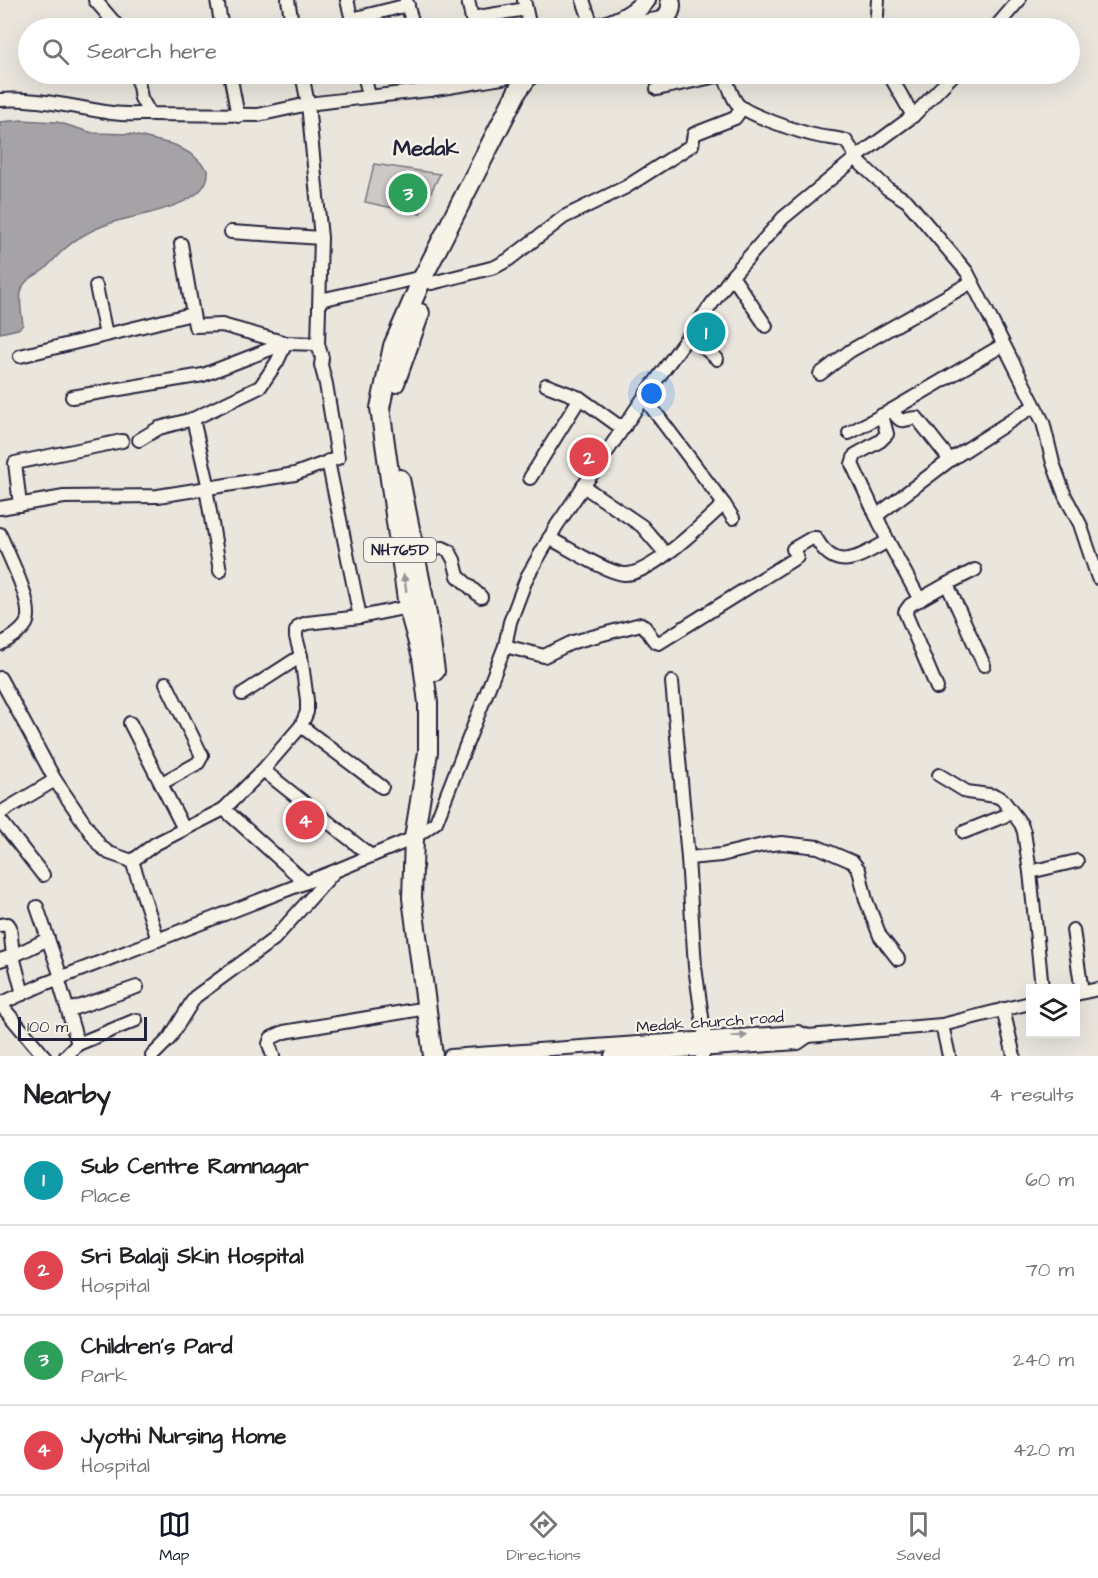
<!DOCTYPE html>
<html lang="en">
<head>
<meta charset="utf-8">
<style>
  body { margin:0; font-family:"Architects Daughter",sans-serif; background:#f2f2f2; color:#202124 }
  .controls { position:absolute; right:18px; bottom:18px; display:grid; overflow:hidden; border-radius:0px; box-shadow:0 6px 24px #0002 }
  .controls button { width:54px; height:54px; display:grid; place-items:center; padding:0; border:0; border-bottom:2px solid #e0e0e0; background:#fff; color:#202124; font:30px sans-serif }
  .scale { position:absolute; left:18px; bottom:15px; width:129px; box-sizing:border-box; padding-left:6px; border:3px solid #22223b; border-top:0; font-size:16px; line-height:21px; white-space:nowrap; color:#22223b; -webkit-text-stroke:4px #f7f3e8; paint-order:stroke }
  .you { position:absolute; left:652px; top:394px; width:21px; height:21px; margin:-15px; border:4px solid #fff; border-radius:50%; background:#1a73e8; box-shadow:0 0 0 9px #1a73e833 }
  .badge { display:grid; place-items:center; width:39px; height:39px; border-radius:50%; background:#111827; color:#fff; font-size:20px; font-weight:700 }
  .pin { position:absolute; translate:-50% -50%; border:3px solid #fff; box-shadow:0 2px 6px #0006 }
  .list { margin:0; padding:0; list-style:none }
  h2 { display:flex; justify-content:space-between; align-items:center; height:78px; margin:0; padding:0 24px; font-size:26px }
  h2 small { font-size:20px; font-weight:400; color:#757577 }
  .list li { display:grid; grid-template-columns:39px 1fr auto; gap:18px; align-items:center; box-sizing:border-box; height:90px; padding:0 24px; border-top:2px solid #e0e0e0 }
  .list b { display:block; font-size:22px; white-space:nowrap }
  .list p { margin:0; font-size:20px; white-space:nowrap; color:#757577 }
  .list em { font-size:20px; font-style:normal; color:#757577 }
  .icon { flex:none; width:33px; height:33px; fill:none; stroke:currentColor; stroke-width:2; stroke-linecap:round; stroke-linejoin:round }
  .map { position:relative; flex:none; width:1098px; height:1056px; overflow:hidden }
  .search { position:absolute; background:#fff; box-shadow:0 6px 24px #0002; left:18px; right:18px; top:18px; height:66px; display:flex; align-items:center; gap:15px; box-sizing:border-box; padding:0 21px; border-radius:33px; color:#757577; font-size:22px }
  .sheet { height:438px; background:#fff }
  nav { display:flex; justify-content:space-around; align-items:center; box-sizing:border-box; height:84px; border-top:2px solid #e0e0e0; background:#fff; font-size:16px; color:#757577 }
  nav a { display:grid; justify-items:center; gap:3px }
  nav .on { color:#111827 }
  .map>svg:first-child { display:block }
  .green { fill:#cdc9c6; stroke:#787680; stroke-width:1.5 }
  .water { fill:#a6a3a6; stroke:#716f7b; stroke-width:1.5 }
  .lines { fill:none; stroke-linecap:round; stroke-linejoin:round }
  .minor-casing { stroke:#22223b; stroke-width:16 }
  .highway-casing { stroke:#22223b; stroke-width:22 }
  .minor { stroke:#f7f3e8; stroke-width:12 }
  .highway { stroke:#f7f3e8; stroke-width:18 }
  .oneway { fill:#97959a }
  .labels { text-anchor:middle; stroke-width:4.5; stroke-linejoin:round; paint-order:stroke }
  .shield { fill:#f7f3e8; stroke:#62616f; stroke-width:1.5 }
  .shield-label { font-size:15px; font-weight:bold; fill:#22223b }
  .street-label { font-size:16px; fill:#22223b; stroke:#f7f3e8 }
  .district-label { font-size:22px; font-weight:bold; fill:#22223b; stroke:#f7f3e8 }
</style>
</head>
<body>
<div class="map">
<svg width="1098" height="1056" viewBox="0 0 1098 1056">
  <rect width="100%" height="100%" fill="#eae6de"/>
  <filter id="ink" filterUnits="userSpaceOnUse"><feTurbulence type="fractalNoise" baseFrequency=".0167" numOctaves="2"/><feDisplacementMap in="SourceGraphic" scale="12" xChannelSelector="R" yChannelSelector="G"/><feConvolveMatrix kernelMatrix="1 2 1 2 8 2 1 2 1" color-interpolation-filters="sRGB"/></filter>
  <g filter="url(#ink)">
    <path class="green" d="M374 164 440 174 420 214 365 202Z"/>
    <path class="water" d="M22 120 57 122 93 133 130 134 175 145 193 155 208 170C211 206 140 214 114 222 104 225 93 230 84 235 69 243 57 256 46 268 36 277 23 278 21 293 19 303 22 315 23 325L18 329 0 333V122Z"/>
    <g class="lines">
      <defs>
        <g id="minor">
          <path d="M95 0 119 28"/>
          <path d="M217 0 222 28"/>
          <path d="M288 0 293 28"/>
          <path d="M347 0 354 28"/>
          <path d="M406 0 414 28"/>
          <path d="M468 0 474 28"/>
          <path d="M524 0 530 28"/>
          <path d="M583 0 593 28"/>
          <path d="M472 18 526 9"/>
          <path d="M352 19 408 5"/>
          <path d="M663 21 676 28"/>
          <path d="M876 28 878 0"/>
          <path d="M995 28 1019 0"/>
          <path d="M230 74 238 116"/>
          <path d="M302 74 308 104C348 99 388 95 429 90 462 86 496 78 530 74"/>
          <path d="M364 74 369 96"/>
          <path d="M426 74 431 90"/>
          <path d="M721 74C730 83 729 92 736 102 743 114 803 133 818 136 827 138 837 138 846 141L861 164 888 189 907 201 967 272 1043 422 1053 463 1065 496 1080 524 1098 578"/>
          <path d="M889 74 913 116"/>
          <path d="M657 89 722 75"/>
          <path d="M0 100C37 97 76 108 112 113 125 115 138 114 150 114"/>
          <path d="M231 232 321 238"/>
          <path d="M181 244 195 326 222 325 286 343 277 362 260 387 193 419 208 484 206 488 220 571"/>
          <path d="M732 276 766 326"/>
          <path d="M432 283 495 267 508 260 564 217 626 187 692 145 694 134 735 118 742 108"/>
          <path d="M96 286 106 335"/>
          <path d="M320 300 423 277"/>
          <path d="M694 328V339L717 359"/>
          <path d="M20 356 192 314"/>
          <path d="M820 374 850 351 972 282"/>
          <path d="M546 385 580 398 616 424 625 426"/>
          <path d="M72 397 203 375 286 343 318 344"/>
          <path d="M892 410C903 427 902 418 917 418L950 460"/>
          <path d="M882 415 887 434 880 441 855 455 852 464 888 541 920 600"/>
          <path d="M849 433 892 410 1003 345"/>
          <path d="M139 440 159 428 193 419"/>
          <path d="M328 461 360 617"/>
          <path d="M530 478 580 398"/>
          <path d="M583 486 642 526 666 554"/>
          <path d="M724 504 733 518"/>
          <path d="M20 505 15 463 122 441"/>
          <path d="M0 508 64 497 158 496 295 474 338 458 326 384 321 365 322 358 318 344 321 238 308 104 258 115 150 114 141 98 137 74"/>
          <path d="M876 516 950 460 1034 406"/>
          <path d="M0 534C7 553 36 606 26 624 21 632 9 640 0 644"/>
          <path d="M549 538C567 547 605 572 624 574 650 576 704 522 724 504L649 404 647 393"/>
          <path d="M414 551 443 548 449 551 454 560 458 576 481 597"/>
          <path d="M947 584 975 570"/>
          <path d="M505 646 544 656 573 642 641 624C649 628 650 641 659 643L797 557 793 549 812 538H816C836 575 860 556 888 541"/>
          <path d="M0 678 55 780"/>
          <path d="M672 682 688 858 695 967 705 1038 706 1049 702 1056"/>
          <path d="M937 688 905 612 910 605 947 584 984 665"/>
          <path d="M242 694 301 656"/>
          <path d="M130 723 184 829"/>
          <path d="M301 726 382 787"/>
          <path d="M939 775 967 792 996 796 1002 799 1021 824 1024 832 1030 872 1042 988"/>
          <path d="M162 783 198 763 202 756 166 683"/>
          <path d="M224 809 305 882"/>
          <path d="M0 813 55 780 100 846 109 853 132 861"/>
          <path d="M0 820 43 875"/>
          <path d="M964 832 1012 813"/>
          <path d="M371 856 263 770 301 726 307 712V700L301 656 296 637V631L299 626 307 623 360 617 408 607"/>
          <path d="M688 858 721 855 763 845 782 843 818 847 853 862 859 870 866 900 880 936 898 959"/>
          <path d="M1030 872 1077 861"/>
          <path d="M37 907 61 977"/>
          <path d="M0 925 8 924 10 927 13 956 23 994"/>
          <path d="M1073 930 1082 992"/>
          <path d="M158 940 132 861 155 844 224 809 263 770"/>
          <path d="M0 960 13 956 48 939"/>
          <path d="M58 978 78 1044"/>
          <path d="M1076 994 1098 989"/>
          <path d="M0 1004 44 984 335 871 414 838 436 822 505 646 510 622 527 577 557 525 647 393 732 276 783 218 857 157 913 116 954 74"/>
          <path d="M0 1004 44 1056"/>
          <path d="M1003 1009 1014 1056"/>
          <path d="M69 1010 137 987"/>
          <path d="M942 1025 949 1056"/>
          <path d="M808 1036 942 1025 1030 1003"/>
          <path d="M66 1056 78 1044 136 1020"/>
          <path d="M152 1056 169 1039 195 997 274 939 334 872"/>
          <path d="M273 1056 269 1044 271 1038 284 1032 427 1008"/>
          <path d="M450 1056 798 1032 808 1036"/>
          <path d="M611 1056 798 1043 808 1036"/>
        </g>
        <g id="highway">
          <path d="M598 28C615 23 635 14 646 0"/>
          <path d="M621 28 663 21C669 14 673 9 670 0"/>
          <path d="M395 383 420 313"/>
          <path d="M400 479 427 614 435 671"/>
          <path d="M433 1056 412 898 414 838 428 752V703L422 657 408 607 380 408 393 346 423 277 518 90 530 74"/>
        </g>
      </defs>
      <use href="#minor" class="minor-casing"/>
      <use href="#highway" class="highway-casing"/>
      <use href="#minor" class="minor"/>
      <use href="#highway" class="highway"/>
    </g>
    <defs><path id="oneway-solid" d="M-6-.8H1V-3.2L6.5 0L1 3.2V.8H-6Z" transform="scale(1.5)"/></defs>
    <g class="oneway">
      <use href="#oneway-solid" transform="translate(405 583) rotate(-99)"/>
      <use href="#oneway-solid" transform="translate(739 1036) rotate(-4)"/>
    </g>
  </g>
  <g class="labels">
    <rect class="shield" x="364" y="538" width="72" height="24" rx="4.5"/>
    <g class="shield-label">
      <text x="400" y="555">NH765D</text>
    </g>
    <g class="street-label">
      <text transform="translate(710 1021) rotate(-4)" y="6">Medak church road</text>
    </g>
    <g class="district-label">
      <text x="426" y="155">Medak</text>
    </g>
  </g>
</svg>
<div class="controls">
<button><svg class="icon" aria-label="layers" viewBox="0 0 24 24"><path d="M12 4l9 5-9 5-9-5zM3 14l9 5 9-5"/></svg></button>
</div>
<div class="scale">100 m</div>
<div class="you"></div>
<div class="pin badge" style="left:706px;top:332px;background:#0f9aa8">1</div>
<div class="pin badge" style="left:589px;top:457px;background:#e0444e">2</div>
<div class="pin badge" style="left:408px;top:193px;background:#2e9e5b">3</div>
<div class="pin badge" style="left:305px;top:820px;background:#e0444e">4</div>
<div class="search"><svg class="icon" aria-label="search" viewBox="0 0 24 24"><circle cx="10" cy="10" r="6"/><path d="M15 15l6 6"/></svg>Search here</div>
</div>
<section class="sheet">
<h2>Nearby<small>4 results</small></h2>
<ul class="list">
<li><span class="badge" style="background:#0f9aa8">1</span><div><b>Sub Centre Ramnagar</b><p>Place</p></div><em>60 m</em></li>
<li><span class="badge" style="background:#e0444e">2</span><div><b>Sri Balaji Skin Hospital</b><p>Hospital</p></div><em>70 m</em></li>
<li><span class="badge" style="background:#2e9e5b">3</span><div><b>Children's Pard</b><p>Park</p></div><em>240 m</em></li>
<li><span class="badge" style="background:#e0444e">4</span><div><b>Jyothi Nursing Home</b><p>Hospital</p></div><em>420 m</em></li>
</ul>
</section>
<nav>
<a class="on"><svg class="icon" aria-label="map" viewBox="0 0 24 24"><path d="M3 6l6-2 6 2 6-2v14l-6 2-6-2-6 2zM9 4v14M15 6v14"/></svg>Map</a>
<a><svg class="icon" aria-label="directions" viewBox="0 0 24 24"><path d="M12 3l9 9-9 9-9-9zM9 14v-3h6M13 9l2 2-2 2"/></svg>Directions</a>
<a><svg class="icon" aria-label="saved" viewBox="0 0 24 24"><path d="M7 4h10v16l-5-4-5 4z"/></svg>Saved</a>
</nav>
</body>
</html>
